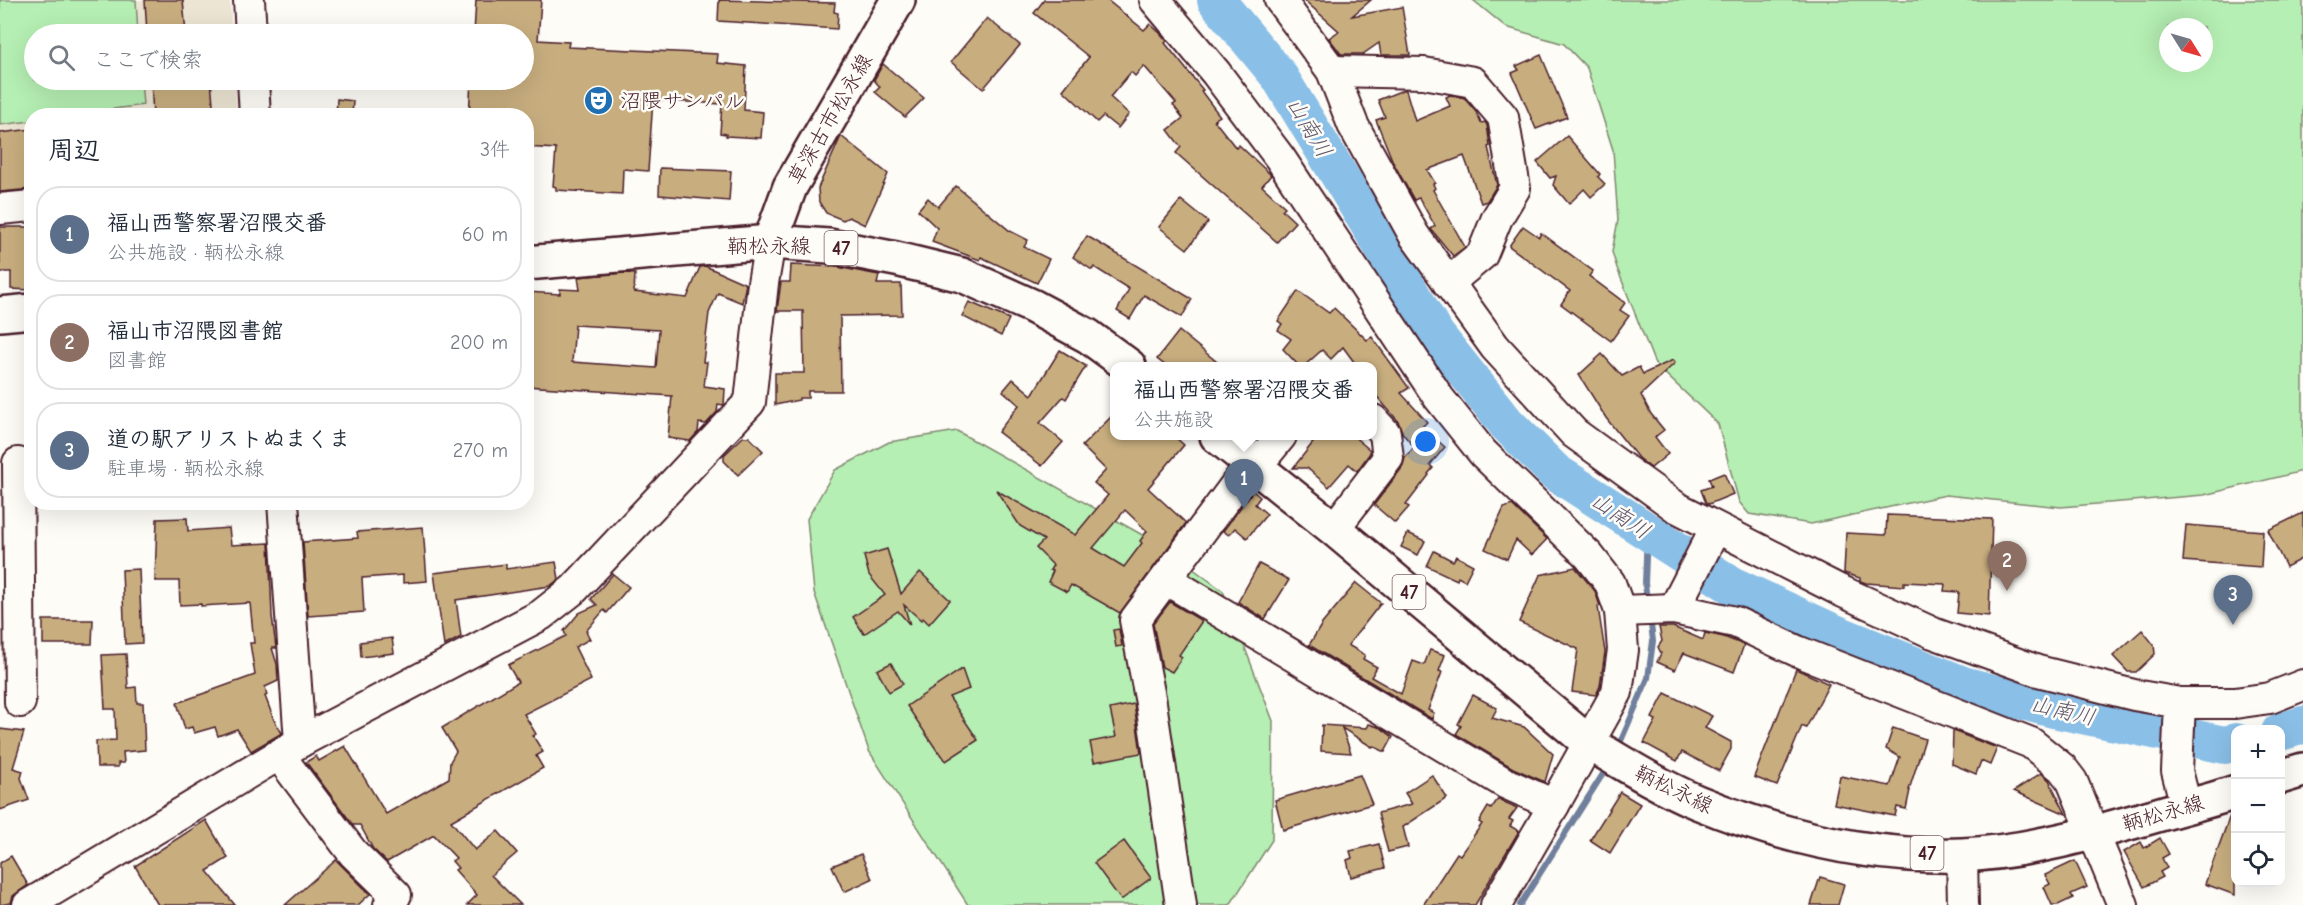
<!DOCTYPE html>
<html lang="ja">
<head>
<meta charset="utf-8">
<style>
  body { margin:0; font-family:"Comic Neue","Klee One",sans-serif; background:#f2f2f3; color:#1f2937 }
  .controls { position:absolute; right:18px; bottom:18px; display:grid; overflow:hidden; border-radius:12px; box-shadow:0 6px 24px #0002 }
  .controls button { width:54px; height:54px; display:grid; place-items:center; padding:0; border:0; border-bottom:2px solid #e0e1e3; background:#fff; color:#1f2937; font:30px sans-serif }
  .compass { position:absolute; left:2159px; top:18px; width:54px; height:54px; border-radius:50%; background:#fff; box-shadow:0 6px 24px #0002; rotate:127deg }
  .you { position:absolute; left:1426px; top:442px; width:21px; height:21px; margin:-15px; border:4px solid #fff; border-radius:50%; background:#1a73e8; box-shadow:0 0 0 9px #1a73e833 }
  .badge { display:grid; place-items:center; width:39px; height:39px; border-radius:50%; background:#b45309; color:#fff; font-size:20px; font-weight:700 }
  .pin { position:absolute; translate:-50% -50px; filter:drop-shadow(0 2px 3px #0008) }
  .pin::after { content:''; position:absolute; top:32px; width:21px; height:18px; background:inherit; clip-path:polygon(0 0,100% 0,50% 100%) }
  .popup { position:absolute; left:1110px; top:362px; width:267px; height:78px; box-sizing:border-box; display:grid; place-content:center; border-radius:12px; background:#fff; filter:drop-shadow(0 2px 4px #0005); font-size:20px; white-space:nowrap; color:#747a83 }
  .popup b { font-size:22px; color:#1f2937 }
  .popup::after { content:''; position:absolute; left:50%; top:100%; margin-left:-12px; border:12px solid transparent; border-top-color:#fff }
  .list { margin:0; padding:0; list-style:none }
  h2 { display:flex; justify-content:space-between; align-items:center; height:78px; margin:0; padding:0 24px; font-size:26px }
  h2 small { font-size:20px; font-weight:400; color:#747a83 }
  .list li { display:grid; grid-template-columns:39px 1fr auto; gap:18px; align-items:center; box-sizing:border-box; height:96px; margin:0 12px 12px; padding:0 12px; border:2px solid #e0e1e3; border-radius:24px }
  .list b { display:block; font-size:22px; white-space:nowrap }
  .list p { margin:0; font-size:20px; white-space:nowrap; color:#747a83 }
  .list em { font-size:20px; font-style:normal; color:#747a83 }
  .icon { flex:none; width:33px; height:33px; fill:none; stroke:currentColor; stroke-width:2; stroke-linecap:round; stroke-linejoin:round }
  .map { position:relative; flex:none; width:2303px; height:905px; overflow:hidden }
  .search { position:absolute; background:#fff; box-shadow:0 6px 24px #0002; left:24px; top:24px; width:510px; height:66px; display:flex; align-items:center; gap:15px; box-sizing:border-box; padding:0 21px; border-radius:33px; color:#747a83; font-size:22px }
  .panel { position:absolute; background:#fff; box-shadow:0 6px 24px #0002; left:24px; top:108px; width:510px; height:402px; border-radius:24px }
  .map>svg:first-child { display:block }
  .built { fill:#ede5d3 }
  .green { fill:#b5efb3; stroke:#80876f; stroke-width:1.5; fill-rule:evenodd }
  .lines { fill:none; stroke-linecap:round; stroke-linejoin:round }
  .stream { stroke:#707f9c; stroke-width:6 }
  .river { stroke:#8abfe7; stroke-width:38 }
  .building { fill:#c8ae7f; stroke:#4a1f2b; stroke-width:1.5; fill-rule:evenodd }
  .minor-casing { stroke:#4a1f2b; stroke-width:34 }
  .major-casing { stroke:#4a1f2b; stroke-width:38 }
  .minor { stroke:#fdfcf7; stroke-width:30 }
  .major { stroke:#fdfcf7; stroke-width:33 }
  .labels { text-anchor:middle; stroke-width:5; stroke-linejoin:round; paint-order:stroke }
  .shield { fill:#fdfcf7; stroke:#806168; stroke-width:1.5 }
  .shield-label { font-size:20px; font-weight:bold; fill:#4a1f2b }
  .poi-label { font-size:21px; fill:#4a1f2b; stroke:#fdfcf7; text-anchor:start }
  .street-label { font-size:21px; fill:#4a1f2b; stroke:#fdfcf7 }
  .water-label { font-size:22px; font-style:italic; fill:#60576d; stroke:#fdfcf7 }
</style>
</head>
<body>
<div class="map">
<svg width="2303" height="905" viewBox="0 0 2303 905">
  <rect width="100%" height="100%" fill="#fdfcf7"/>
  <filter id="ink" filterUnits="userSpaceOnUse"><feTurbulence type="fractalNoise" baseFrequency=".0167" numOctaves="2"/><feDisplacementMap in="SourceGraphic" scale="12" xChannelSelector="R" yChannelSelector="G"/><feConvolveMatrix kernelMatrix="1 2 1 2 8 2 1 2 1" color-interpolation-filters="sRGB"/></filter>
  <g filter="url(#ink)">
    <path class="built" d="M0 0H230L232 34H34V80H235L237 115 32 116 31 201 0 205Z"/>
    <g class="green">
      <path d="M0 0H136L138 34H34V80H141L143 105 68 115 32 116 31 121 0 125Z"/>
      <path d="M1473 0H2303V471L2204 495 2061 507 1946 495 1811 524 1749 514 1739 502 1718 424 1655 364 1617 268 1612 252 1618 220 1613 150 1587 68 1564 44 1506 27ZM2168 27H2204V63H2168Z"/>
      <path d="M957 431 1162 546 1223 591 1273 721 1272 840 1230 905H968L869 751 814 592 807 519 835 470 889 442Z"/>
    </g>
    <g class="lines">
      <g class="stream">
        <path d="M1647 532 1645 583 1647 601"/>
        <path d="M1617 750 1648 678 1653 641 1650 617"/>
        <path d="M1520 905 1608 766"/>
      </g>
      <g class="river">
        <path d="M1216 0 1279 76 1436 335 1507 424 1555 472 1731 585 1830 631 1963 685 2053 709 2225 745 2236 742"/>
        <path d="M2280 732 2303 725"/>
      </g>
    </g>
    <g class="building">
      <path d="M145 0H183L186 34H147Z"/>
      <path d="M476 0H541L538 40 569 42 568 47 718 54 717 63 746 66 744 110 763 112 761 138 726 136V134L720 133 722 104 653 100 648 171 623 169 622 194 556 190V187L553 186 556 149 526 147V116H469L471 80H524V34H474Z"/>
      <path d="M719 0 835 3 834 12 838 13 837 29 718 21Z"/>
      <path d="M1044 0H1107L1144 30 1150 24 1160 33 1167 41 1165 43 1203 90 1201 91 1220 116 1214 120 1236 148 1239 145 1271 175 1262 186 1285 207 1282 210 1295 222 1277 242 1176 153 1181 147 1168 130 1183 118 1173 105 1176 103 1144 66 1135 76 1131 72 1110 97 1129 114 1118 128 1103 116 1097 122 1063 90 1089 57 1034 13Z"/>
      <path d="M1304 0H1371L1352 16 1402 7 1410 55H1381L1379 43 1363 54H1341L1329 38 1339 31Z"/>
      <path d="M987 18 1020 45 983 89 951 62Z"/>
      <path d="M1541 55 1567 117 1536 129 1512 73 1519 70 1516 66Z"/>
      <path d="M883 64 924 98 905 117 875 92 880 87 874 80Z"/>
      <path d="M151 80H189V82L211 80 214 116H153Z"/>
      <path d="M1403 90H1406L1415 121 1450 106 1446 97 1450 95 1464 98 1476 112 1481 123 1485 122 1487 125 1490 146 1488 147 1497 185 1487 201 1481 203 1464 156 1427 170 1435 183 1433 184 1435 188 1433 190 1465 247 1453 256 1431 229 1435 226 1419 198 1414 200 1393 162 1376 120 1385 117 1378 100Z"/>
      <path d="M337 99 353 101 352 116H336Z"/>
      <path d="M32 129V189L0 192V133Z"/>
      <path d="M841 136 888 174 865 225 849 217 843 220 826 213 819 202 818 188Z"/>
      <path d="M1567 136 1600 174 1598 177 1605 184 1591 197 1584 189 1569 204 1553 185 1556 176 1550 178 1537 162Z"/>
      <path d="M660 168 731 171 729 201 659 195Z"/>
      <path d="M956 186 1010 231 1028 240 1024 247 1049 259 1037 283 981 257 980 260 932 242 937 228 918 210 928 198 938 207Z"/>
      <path d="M1181 200 1208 222 1187 249 1159 227Z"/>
      <path d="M1523 226 1539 237 1541 233 1593 271 1589 276 1625 303 1620 310 1629 316 1611 341 1561 304 1570 291 1509 246Z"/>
      <path d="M0 227H32V290L11 289V272H0Z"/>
      <path d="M1087 236 1192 299 1182 317 1144 295 1130 319 1117 311 1129 289 1094 267 1092 270 1073 257Z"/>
      <path d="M791 265 837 267 879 275 877 284H901L902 315 840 316 841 391H808V398H799V400L775 405V373H804L803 311H777L781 282H790Z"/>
      <path d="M705 266 746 284 742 303 718 293 709 313 703 362H707L704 386 725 389 724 405 718 404 717 412 706 424 699 423 698 432 690 441 668 438 672 396 526 386V292L560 294V289L580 290 578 277 625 273 635 274 634 292 687 298 700 267ZM575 325 659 330 656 368 572 362Z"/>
      <path d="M1298 291 1329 313 1334 308 1367 340 1372 337 1409 388 1401 393 1427 422 1422 427 1445 447 1430 465 1433 468 1428 474 1429 475 1406 505 1409 507 1395 523 1374 505 1402 468 1405 458 1414 447 1403 434 1398 421 1373 392V366H1357L1343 347 1331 359 1322 350 1304 366H1299L1283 349 1291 339 1278 330 1282 324 1278 321Z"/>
      <path d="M969 302 1009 319 1001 336 962 316Z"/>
      <path d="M1179 331 1222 366H1166L1157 359Z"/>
      <path d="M1060 350 1086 366 1066 399 1063 397 1040 423 1063 442 1042 466 998 432 1019 405 1003 391 1013 379 1032 395Z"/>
      <path d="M1602 354 1622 376 1639 367 1643 374 1673 360 1675 363 1641 395 1651 414 1664 430 1655 437 1668 454 1651 468 1638 458 1606 418 1579 375Z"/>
      <path d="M1115 413V435H1173L1184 445 1148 488 1186 523 1120 613 1071 585 1067 592 1048 582 1053 571 1050 570 1053 565 1036 548 1044 540 1020 526 996 490 1075 535 1108 495 1094 483 1106 470 1082 446ZM1125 510 1147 531 1140 541 1142 543 1124 567 1093 548Z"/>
      <path d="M1319 435H1352L1370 450V453L1357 471 1349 464 1329 487 1307 468H1293Z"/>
      <path d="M743 437H749L763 451 738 475 724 461V455Z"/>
      <path d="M1724 473 1733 494 1709 504 1706 503 1701 490 1712 486 1709 479Z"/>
      <path d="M1253 491 1260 497 1255 504 1267 514 1247 538 1235 528 1229 535 1223 531Z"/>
      <path d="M1512 505 1547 539 1532 555 1516 540 1507 559 1485 549 1504 508Z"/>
      <path d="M2303 513V558L2286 567 2268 530Z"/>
      <path d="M1887 515 1992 519 1989 616 1957 613 1959 592 1944 591 1945 584 1904 582V586L1866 583 1860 581V578L1844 573 1846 533 1886 535Z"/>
      <path d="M187 518 188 531 229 528 231 545 269 543 272 616 276 648H272L277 664 278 681 265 687 267 695 265 696 274 720 282 733 251 751 237 729 218 736 215 727 194 733 192 727 185 729 177 703 255 675 250 643H254L250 603 201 606V604L180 605 179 581H155L157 519Z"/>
      <path d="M2186 525 2263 531 2261 567 2183 561Z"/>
      <path d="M423 527 427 581 403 583V575L362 578 364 612 308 616 303 542 358 538 357 532Z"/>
      <path d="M1408 533 1425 541 1418 555 1401 547Z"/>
      <path d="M887 549 901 594 920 572 950 600 929 624 923 618 921 620 904 605 910 625 898 611 864 634 853 617 885 595 869 575 864 556Z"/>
      <path d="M1434 551 1453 561 1456 556 1473 565 1465 581 1458 577 1457 580 1427 566Z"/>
      <path d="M556 562 559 579 550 586 456 600 461 637 444 646 434 573 506 564V569Z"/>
      <path d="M1259 564 1289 580 1265 619 1238 602Z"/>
      <path d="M1575 567 1595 591 1600 606 1598 607 1605 652 1600 686 1596 695 1572 692 1578 649 1519 622 1540 575Z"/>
      <path d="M139 569 142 643 125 644 122 570Z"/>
      <path d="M613 574 629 587 607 613 604 610 586 631 590 639 575 647 591 680 524 714 536 734 533 736 543 752 536 756 543 768 451 821 475 850 498 831 517 853 491 875 521 905H467L477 895 455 870 458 868 452 861 456 858 434 835 387 862 373 849 360 825H353L306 762 316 756 319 761 345 746 386 814 449 778 450 762 456 751 442 728 518 682 508 665 566 636 564 631 579 613 597 605 591 599Z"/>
      <path d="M1356 583 1381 603 1348 645 1365 655 1363 659 1377 667 1371 677 1401 694 1413 661 1424 665 1430 650 1445 655 1439 671 1442 672 1428 710 1434 713 1432 719 1309 645 1322 624Z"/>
      <path d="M1170 602 1202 621 1179 655 1182 657 1172 672 1162 667 1153 624Z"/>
      <path d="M43 620H93L92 644H43Z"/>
      <path d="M1659 627H1673L1703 640 1705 633 1724 637 1744 645 1734 672 1684 653 1675 670 1657 662 1661 653 1658 647 1662 641Z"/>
      <path d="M1119 629 1122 646 1116 647 1113 630Z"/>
      <path d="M2142 630 2154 645 2155 654 2136 672H2128L2113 656Z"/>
      <path d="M392 638 394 653 361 657 360 642Z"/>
      <path d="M126 654 128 688 136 687 137 703H143L145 750 123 752 124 763H118V767H97L96 741 116 740 115 709H105L102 655Z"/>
      <path d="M891 663 903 684 889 692 877 670Z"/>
      <path d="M962 669 969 689 949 697 978 740 946 761 939 751 938 752 907 706Z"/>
      <path d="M1796 669 1829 684 1806 728 1802 726 1777 786 1754 777Z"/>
      <path d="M1665 693 1712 716 1705 728 1731 742V749L1719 771 1682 752 1677 761 1644 743 1656 720 1652 718Z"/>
      <path d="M1473 695 1497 708 1492 718 1524 727 1553 754 1545 782 1513 768 1456 734 1461 726 1458 724Z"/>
      <path d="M1134 704 1141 753 1094 762 1090 742 1116 737 1110 709Z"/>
      <path d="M1369 724 1381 728 1393 737 1385 752 1373 746 1372 747 1342 728 1351 753 1321 751 1322 725 1367 728Z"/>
      <path d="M1893 728 1925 739 1909 790H1910L1906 809 1897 807 1895 816 1834 804 1840 776 1890 786 1900 757 1886 749Z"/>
      <path d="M0 729 24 732 13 768 23 771 21 778 29 800 0 810Z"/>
      <path d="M1953 731 1997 748 1990 765 1981 761 1976 774 1952 764Z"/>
      <path d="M2041 773 2049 780 2066 814 2014 791Z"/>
      <path d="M1360 775 1372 804 1283 830 1275 800Z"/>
      <path d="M1432 775 1447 798 1403 827 1408 847 1388 852 1378 813 1412 804 1405 793Z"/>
      <path d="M1620 792 1640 804 1610 853 1590 840Z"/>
      <path d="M1498 799 1517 808 1509 819 1513 821 1510 826 1519 831 1475 905H1423L1457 853 1460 855 1482 824 1479 822 1488 807 1491 809Z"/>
      <path d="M2235 812V895L2205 884 2231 813Z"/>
      <path d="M206 820 228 858 207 871 235 905H158L135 866Z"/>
      <path d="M2160 838 2169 854 2162 858 2167 868 2160 872 2163 877 2144 887 2124 852 2141 842 2144 848Z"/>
      <path d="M1124 841 1151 878 1121 900 1094 863Z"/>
      <path d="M1379 844 1385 868 1351 877 1347 860 1352 858 1350 851Z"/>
      <path d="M861 854 872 879 844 892 832 866Z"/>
      <path d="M11 856 28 885 13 896 11 903 0 905V863Z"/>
      <path d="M336 860 370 894 358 905H285Z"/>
      <path d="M2075 861 2087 887 2071 894 2073 898 2058 905H2052L2044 887 2050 884 2045 875Z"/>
      <path d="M1820 877 1844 884 1838 905H1811Z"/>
    </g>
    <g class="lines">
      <defs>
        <g id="minor">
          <path d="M249 0 251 34"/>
          <path d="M1155 0 1216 73 1280 158 1439 398 1483 453 1589 556 1610 583 1620 611 1674 609 1735 622 1797 651 2031 743 2062 768 2072 781 2123 905"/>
          <path d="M1280 0 1332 71 1353 125 1414 235 1495 347 1574 433 1676 507 1839 590 1933 633 2038 671 2134 695 2180 703H2235L2270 698 2303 685"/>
          <path d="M1332 71 1424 73 1473 82 1503 117 1515 188 1497 218 1482 255 1448 283"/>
          <path d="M253 80 255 116"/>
          <path d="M0 209 32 206"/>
          <path d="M18 463 20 702"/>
          <path d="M283 502 300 742"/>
          <path d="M1334 529 1388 458 1385 433 1373 420"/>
          <path d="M1167 580 1505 783 1554 805"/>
          <path d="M1674 609 1715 529"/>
          <path d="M2180 703 2177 771 2186 806"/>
          <path d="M279 755 353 853 396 895 389 905"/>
          <path d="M1962 855 1963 905"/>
          <path d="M28 905 300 742 541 615 574 589 750 402 763 283 770 242"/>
          <path d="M1181 905 1151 703 1135 620 1252 463 1268 452 1281 436"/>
          <path d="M1496 905 1554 805 1617 692 1623 650 1620 611"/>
        </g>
        <g id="major">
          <path d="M770 242 790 187 898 0"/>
          <path d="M526 263 770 242 829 246 896 259 962 275 1032 306 1088 336 1129 366"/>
          <path d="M0 314 32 311"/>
          <path d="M1217 436 1334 529 1589 743C1624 764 1659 786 1697 802 1780 836 1871 858 1962 855 2027 852 2095 833 2157 815 2183 807 2210 801 2236 792"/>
          <path d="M2280 777 2303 770"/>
        </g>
      </defs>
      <use href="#minor" class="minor-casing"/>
      <use href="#major" class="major-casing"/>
      <use href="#minor" class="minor"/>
      <use href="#major" class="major"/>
    </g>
  </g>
  <defs>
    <symbol id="theatre-disc" viewBox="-11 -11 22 22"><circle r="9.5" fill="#1f6fb2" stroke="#fdfcf7"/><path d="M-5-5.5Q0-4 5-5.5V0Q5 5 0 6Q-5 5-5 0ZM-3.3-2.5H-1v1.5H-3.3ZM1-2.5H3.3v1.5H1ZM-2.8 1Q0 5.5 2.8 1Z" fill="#fff"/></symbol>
  </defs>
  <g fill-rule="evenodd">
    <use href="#theatre-disc" x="582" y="84" width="33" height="33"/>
  </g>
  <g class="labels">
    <g class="shield">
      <rect x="824.5" y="231" width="33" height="34" rx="4.5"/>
      <rect x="1392.5" y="575" width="33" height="34" rx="4.5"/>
      <rect x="1910.5" y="836" width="33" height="34" rx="4.5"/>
    </g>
    <g class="shield-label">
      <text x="841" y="255">47</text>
      <text x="1409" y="599">47</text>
      <text x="1927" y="860">47</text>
    </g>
    <g class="poi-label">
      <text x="620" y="108">沼隈サンパル</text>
    </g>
    <g class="street-label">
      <text transform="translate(830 119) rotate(-60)" y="7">草深古市松永線</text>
      <text x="769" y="253">鞆松永線</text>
      <text transform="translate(1674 789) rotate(26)" y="7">鞆松永線</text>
      <text transform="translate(2163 813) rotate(-16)" y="7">鞆松永線</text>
    </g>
    <g class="water-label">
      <text transform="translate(1310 127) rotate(59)" y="8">山南川</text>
      <text transform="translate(1621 515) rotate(33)" y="8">山南川</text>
      <text transform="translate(2063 710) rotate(13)" y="8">山南川</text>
    </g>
  </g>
</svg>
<div class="controls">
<button>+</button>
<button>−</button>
<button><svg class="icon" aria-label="locate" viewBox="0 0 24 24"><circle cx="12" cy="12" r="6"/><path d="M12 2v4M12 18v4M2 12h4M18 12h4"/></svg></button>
</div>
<svg class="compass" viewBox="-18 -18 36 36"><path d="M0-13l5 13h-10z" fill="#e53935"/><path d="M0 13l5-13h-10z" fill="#747a83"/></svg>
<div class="you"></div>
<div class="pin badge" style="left:1244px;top:509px;background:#5c6f8a">1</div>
<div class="popup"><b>福山西警察署沼隈交番</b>公共施設</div>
<div class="pin badge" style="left:2007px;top:591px;background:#8d6e63">2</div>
<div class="pin badge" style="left:2233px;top:625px;background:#5c6f8a">3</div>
<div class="search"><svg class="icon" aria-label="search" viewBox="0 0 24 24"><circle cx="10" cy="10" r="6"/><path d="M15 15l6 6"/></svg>ここで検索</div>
<section class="panel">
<h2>周辺<small>3件</small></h2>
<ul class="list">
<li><span class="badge" style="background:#5c6f8a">1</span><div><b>福山西警察署沼隈交番</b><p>公共施設 · 鞆松永線</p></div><em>60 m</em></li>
<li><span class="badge" style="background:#8d6e63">2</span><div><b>福山市沼隈図書館</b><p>図書館</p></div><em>200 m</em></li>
<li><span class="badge" style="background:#5c6f8a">3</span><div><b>道の駅アリストぬまくま</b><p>駐車場 · 鞆松永線</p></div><em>270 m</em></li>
</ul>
</section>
</div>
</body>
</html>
